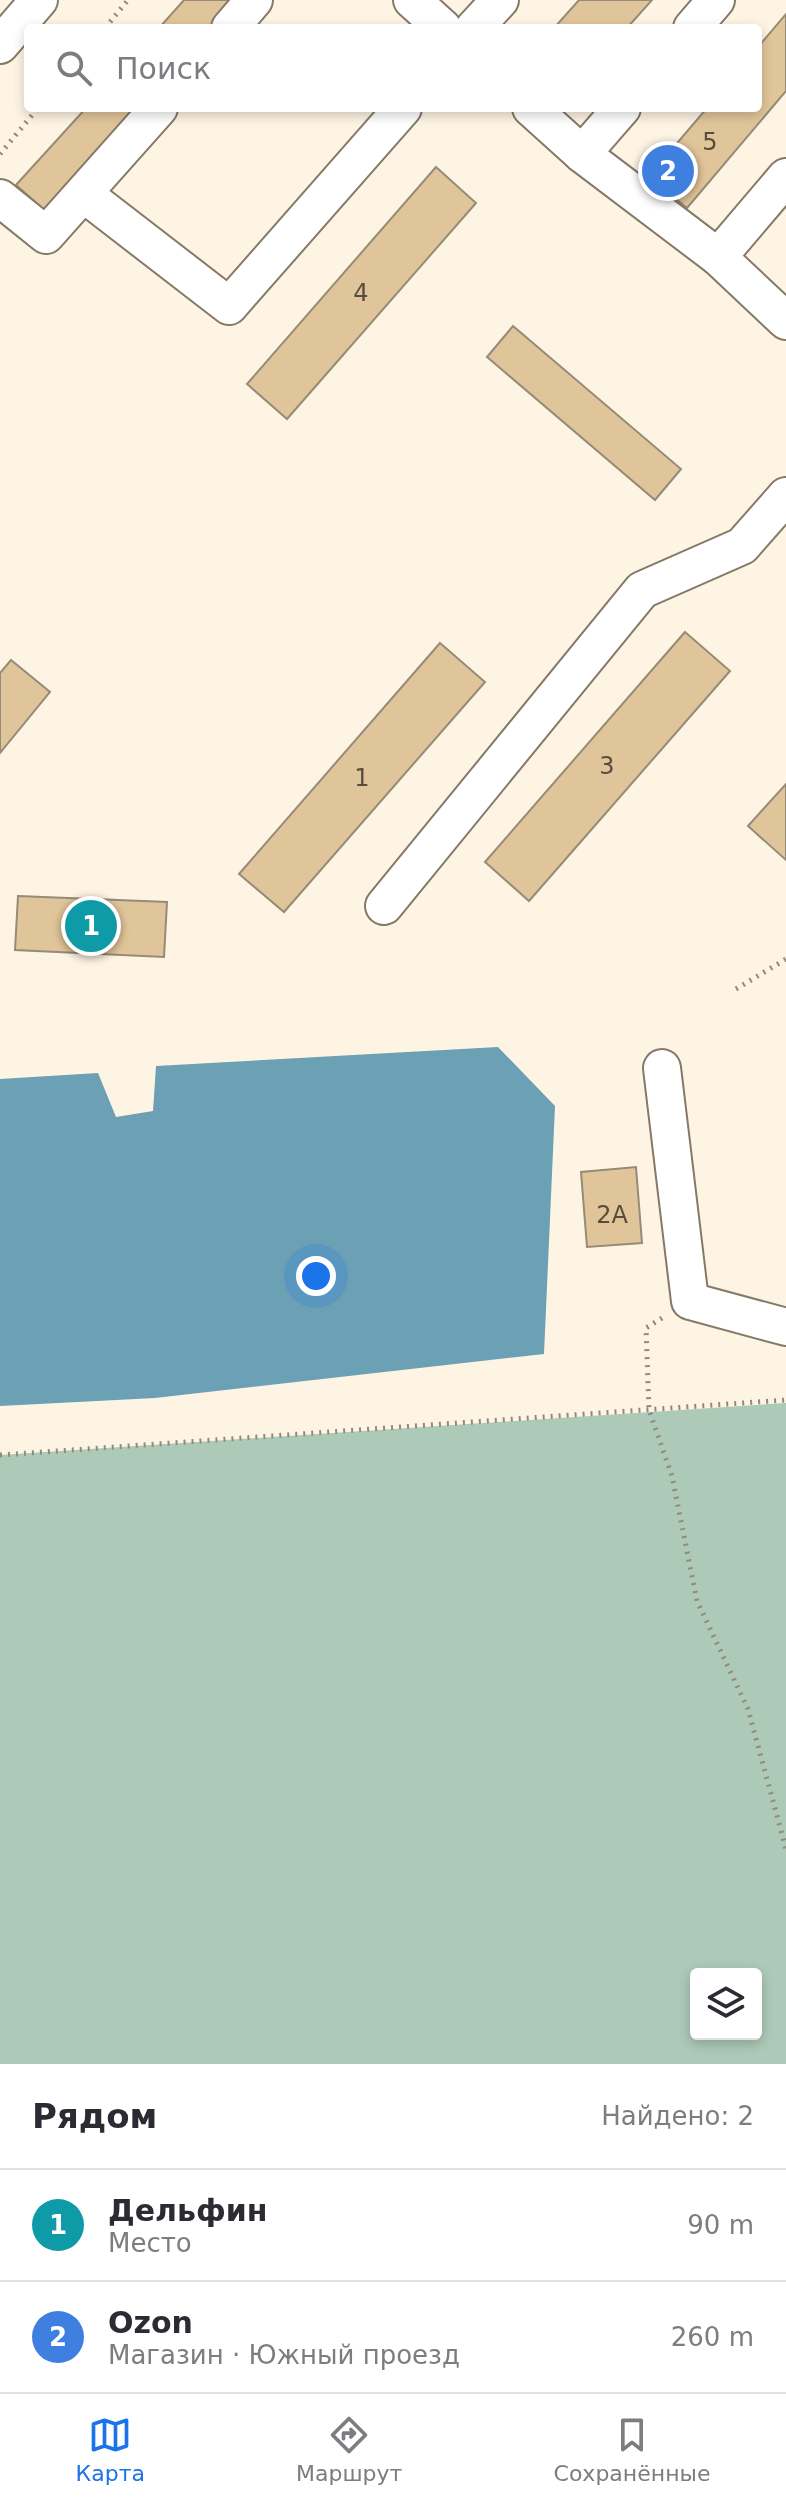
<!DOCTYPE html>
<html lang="ru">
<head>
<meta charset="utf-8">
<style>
  body { margin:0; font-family:"DejaVu Sans",sans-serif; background:#f7f7f7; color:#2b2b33 }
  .controls { position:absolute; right:24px; bottom:24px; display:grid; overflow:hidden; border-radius:8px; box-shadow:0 4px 12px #0003 }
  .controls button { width:72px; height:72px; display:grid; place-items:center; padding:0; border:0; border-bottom:2px solid #e1e1e2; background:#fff; color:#2b2b33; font:40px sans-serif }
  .you { position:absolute; left:316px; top:1276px; width:28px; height:28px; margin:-20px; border:6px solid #fff; border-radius:50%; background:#1a73e8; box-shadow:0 0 0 12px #1a73e833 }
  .badge { display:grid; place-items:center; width:52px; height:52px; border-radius:50%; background:#1a73e8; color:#fff; font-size:26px; font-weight:700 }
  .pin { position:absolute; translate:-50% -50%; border:4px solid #fff; box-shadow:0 2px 8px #0006 }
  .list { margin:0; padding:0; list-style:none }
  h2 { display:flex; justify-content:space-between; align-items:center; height:104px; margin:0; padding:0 32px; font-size:34px }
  h2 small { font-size:26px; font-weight:400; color:#7c7c81 }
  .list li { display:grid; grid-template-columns:52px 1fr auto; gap:24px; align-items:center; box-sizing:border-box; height:112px; padding:0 32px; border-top:2px solid #e1e1e2 }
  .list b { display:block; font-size:30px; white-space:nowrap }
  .list p { margin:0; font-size:26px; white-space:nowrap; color:#7c7c81 }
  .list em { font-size:26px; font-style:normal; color:#7c7c81 }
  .icon { flex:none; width:44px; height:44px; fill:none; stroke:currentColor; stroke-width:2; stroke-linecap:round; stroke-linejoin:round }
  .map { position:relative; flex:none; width:786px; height:2064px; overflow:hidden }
  .search { position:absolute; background:#fff; box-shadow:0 4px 12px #0003; left:24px; right:24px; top:24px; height:88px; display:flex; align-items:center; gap:20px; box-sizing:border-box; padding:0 28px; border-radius:8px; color:#7c7c81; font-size:30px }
  .sheet { height:328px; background:#fff }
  nav { display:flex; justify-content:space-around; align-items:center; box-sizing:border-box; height:112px; border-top:2px solid #e1e1e2; background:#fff; font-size:22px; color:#7c7c81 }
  nav a { display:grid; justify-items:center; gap:4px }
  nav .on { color:#1a73e8 }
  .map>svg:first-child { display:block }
  .green { fill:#adc9b7; fill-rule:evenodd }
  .water { fill:#6ba0b5 }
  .building { fill:#e1c59a; stroke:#968a78; stroke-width:2 }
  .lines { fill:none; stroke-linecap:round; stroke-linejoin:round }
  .minor-casing { stroke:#857967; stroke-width:40 }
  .path { stroke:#918a7e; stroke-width:5; stroke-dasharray:2 6; stroke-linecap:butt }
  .minor { stroke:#fff; stroke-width:36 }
  .labels { text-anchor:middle; stroke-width:8; stroke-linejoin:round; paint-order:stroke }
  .number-label { font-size:24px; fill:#584d3d }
</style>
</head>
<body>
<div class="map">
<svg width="786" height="2064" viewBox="0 0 786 2064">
  <rect width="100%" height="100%" fill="#fef4e4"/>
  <path class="green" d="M786 1403V2064H0V1455ZM696 1974H756V2034H696Z"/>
  <path class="water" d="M498 1047 555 1106 544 1354 155 1398 0 1406V1079L98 1073 116 1117 153 1111 156 1066Z"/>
  <g class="building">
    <path d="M184 0H237L234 28H159Z"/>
    <path d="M579 0H652L627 28H554Z"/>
    <path d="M786 14V91L687 208 649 176 707 108H758V47Z"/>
    <path d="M86 108H161L58 222 16 185Z"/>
    <path d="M436 167 476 203 287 419 247 384Z"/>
    <path d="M513 326 681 469 655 500 487 357Z"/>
    <path d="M685 632 730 671 529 901 485 862Z"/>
    <path d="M440 643 485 682 284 912 239 874Z"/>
    <path d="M11 660 50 692 0 753V673Z"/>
    <path d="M786 784V860L748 826Z"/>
    <path d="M18 896 167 902 164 957 15 950Z"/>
    <path d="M636 1167 642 1243 587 1247 581 1172Z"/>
  </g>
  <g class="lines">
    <defs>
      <g id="minor">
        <path d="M412 0 443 28"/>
        <path d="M230 28 254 0"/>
        <path d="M474 28 500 0"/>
        <path d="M692 28 716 0"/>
        <path d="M0 45 39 0"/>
        <path d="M531 108 582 154 718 257 786 321"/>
        <path d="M582 154 622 108"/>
        <path d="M84 194 229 306 403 108"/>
        <path d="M0 198 46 235 159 108"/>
        <path d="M718 257 786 177"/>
        <path d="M384 906 642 590 742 546 786 496"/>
        <path d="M662 1068 690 1301 786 1327"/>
      </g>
    </defs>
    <use href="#minor" class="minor-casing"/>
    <g class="path">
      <path d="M105 28 128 0"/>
      <path d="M0 154 38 108"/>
      <path d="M736 989 786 959"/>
      <path d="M662 1318 646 1328 649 1410 672 1476 697 1601 748 1709 786 1849"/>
      <path d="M0 1455 786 1400"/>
    </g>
    <use href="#minor" class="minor"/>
  </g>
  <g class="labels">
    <g class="number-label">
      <text x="710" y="150">5</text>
      <text x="361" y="301">4</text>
      <text x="607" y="774">3</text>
      <text x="362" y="786">1</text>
      <text x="612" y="1223">2А</text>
    </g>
  </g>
</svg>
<div class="controls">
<button><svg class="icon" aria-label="layers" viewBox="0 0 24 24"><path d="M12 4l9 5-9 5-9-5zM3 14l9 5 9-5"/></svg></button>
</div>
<div class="you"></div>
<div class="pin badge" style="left:91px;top:926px;background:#0f9aa8">1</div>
<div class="pin badge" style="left:668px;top:171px;background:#3f7fe0">2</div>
<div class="search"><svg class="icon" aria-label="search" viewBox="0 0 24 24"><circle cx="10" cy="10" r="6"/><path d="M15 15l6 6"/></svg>Поиск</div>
</div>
<section class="sheet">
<h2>Рядом<small>Найдено: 2</small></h2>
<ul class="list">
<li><span class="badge" style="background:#0f9aa8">1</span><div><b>Дельфин</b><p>Место</p></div><em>90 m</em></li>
<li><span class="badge" style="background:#3f7fe0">2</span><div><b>Ozon</b><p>Магазин · Южный проезд</p></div><em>260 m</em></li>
</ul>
</section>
<nav>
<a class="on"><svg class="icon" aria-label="map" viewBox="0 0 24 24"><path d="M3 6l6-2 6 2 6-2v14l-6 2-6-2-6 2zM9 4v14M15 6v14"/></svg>Карта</a>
<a><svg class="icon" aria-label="directions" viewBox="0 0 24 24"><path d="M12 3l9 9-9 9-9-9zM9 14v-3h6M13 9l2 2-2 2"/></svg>Маршрут</a>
<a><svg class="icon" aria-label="saved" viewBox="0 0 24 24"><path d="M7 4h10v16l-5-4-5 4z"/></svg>Сохранённые</a>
</nav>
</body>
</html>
